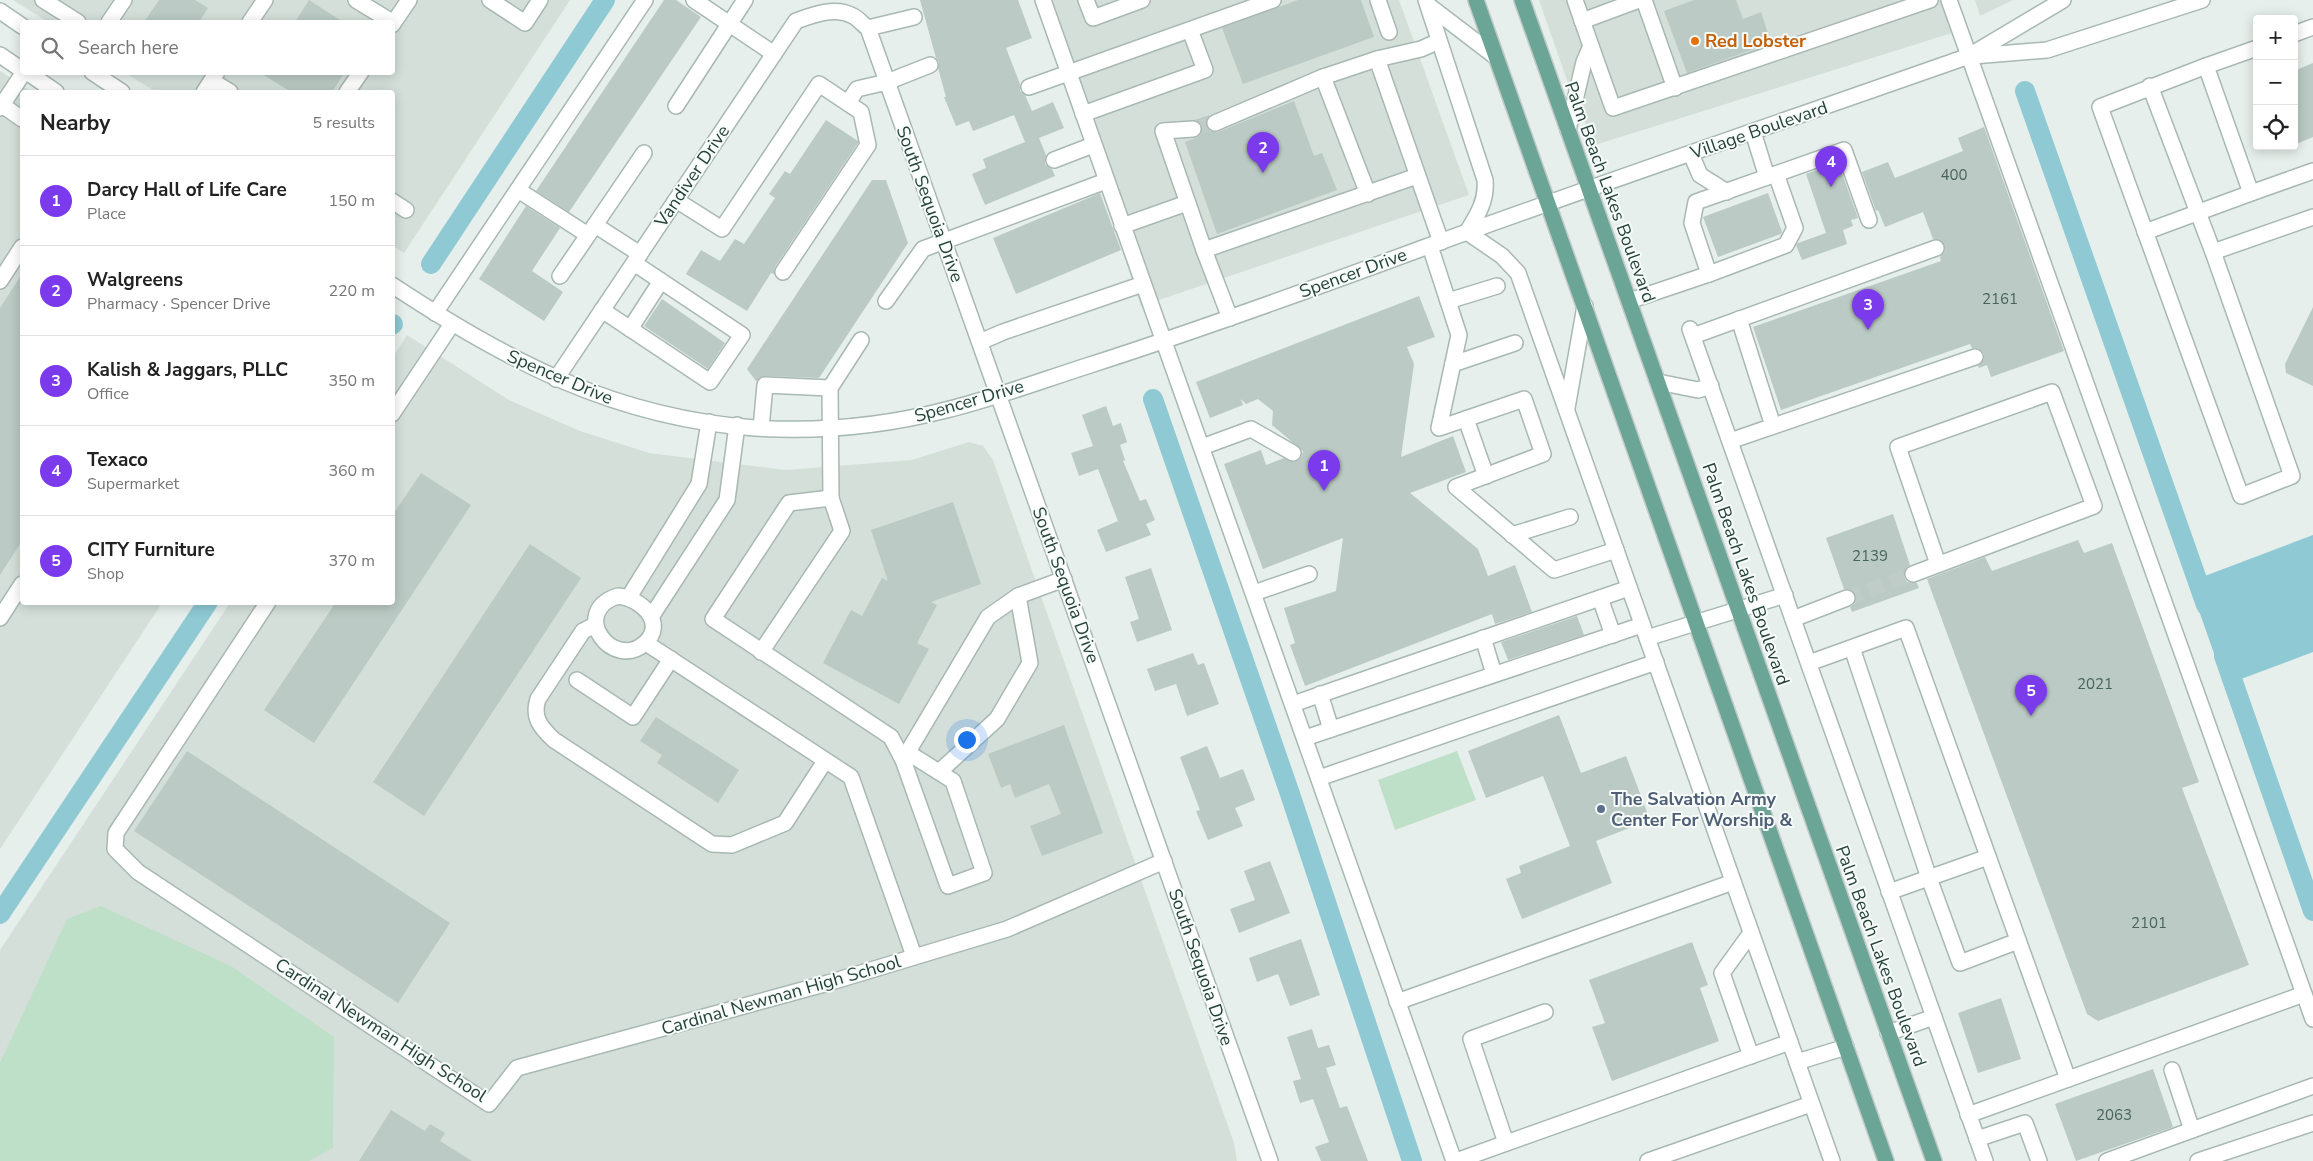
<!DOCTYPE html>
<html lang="en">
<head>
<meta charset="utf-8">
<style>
  body { margin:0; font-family:"Nunito Sans",sans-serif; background:#f2f2f2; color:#222 }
  .controls { position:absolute; right:15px; top:15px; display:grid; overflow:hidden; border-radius:5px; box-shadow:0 2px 12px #0003 }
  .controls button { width:45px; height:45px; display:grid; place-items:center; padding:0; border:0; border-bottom:1px solid #e0e0e0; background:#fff; color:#222; font:25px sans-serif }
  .you { position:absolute; left:966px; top:739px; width:18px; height:18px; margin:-12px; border:4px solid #fff; border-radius:50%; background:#1a73e8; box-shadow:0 0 0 8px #1a73e833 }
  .badge { display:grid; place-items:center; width:32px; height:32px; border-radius:50%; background:#7c3aed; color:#fff; font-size:16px; font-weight:700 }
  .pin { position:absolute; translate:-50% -41px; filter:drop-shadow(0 1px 2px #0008) }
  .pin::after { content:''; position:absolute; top:26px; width:18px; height:15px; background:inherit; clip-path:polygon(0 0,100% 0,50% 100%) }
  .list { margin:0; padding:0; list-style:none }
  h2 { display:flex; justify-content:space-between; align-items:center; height:65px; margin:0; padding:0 20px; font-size:21px }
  h2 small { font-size:16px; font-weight:400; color:#767676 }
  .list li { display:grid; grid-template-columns:32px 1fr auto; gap:15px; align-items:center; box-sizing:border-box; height:90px; padding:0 20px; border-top:1px solid #e0e0e0 }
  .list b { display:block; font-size:19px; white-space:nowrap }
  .list p { margin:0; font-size:16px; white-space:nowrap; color:#767676 }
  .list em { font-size:16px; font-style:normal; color:#767676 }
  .icon { flex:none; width:28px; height:28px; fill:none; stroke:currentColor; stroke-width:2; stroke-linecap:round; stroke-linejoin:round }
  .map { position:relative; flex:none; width:2313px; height:1161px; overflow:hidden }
  .search { position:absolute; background:#fff; box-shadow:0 2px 12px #0003; left:20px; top:20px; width:375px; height:55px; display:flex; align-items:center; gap:12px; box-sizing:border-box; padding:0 18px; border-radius:5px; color:#767676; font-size:19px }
  .panel { position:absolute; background:#fff; box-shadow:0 2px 12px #0003; left:20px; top:90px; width:375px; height:515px; border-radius:5px }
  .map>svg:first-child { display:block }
  .built { fill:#d4dfda }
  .green { fill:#bfe0c8 }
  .water { fill:#8ec9d4 }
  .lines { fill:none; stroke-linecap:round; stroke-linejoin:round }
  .canal { stroke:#8ec9d4; stroke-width:20 }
  .building { fill:#bbcac4 }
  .minor-tunnel { stroke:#bfccc8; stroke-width:15; stroke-dasharray:15 8; stroke-linecap:butt }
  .minor-casing { stroke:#a8b8b2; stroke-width:18 }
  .major-casing { stroke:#c2cac8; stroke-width:18 }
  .minor { stroke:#fff; stroke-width:15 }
  .major { stroke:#6aa596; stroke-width:15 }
  .food-dot { fill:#e8710a; stroke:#f7fbf9; stroke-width:2 }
  .service-dot { fill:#5c6f8a; stroke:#f7fbf9; stroke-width:2 }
  .labels { text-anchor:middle; stroke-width:4; stroke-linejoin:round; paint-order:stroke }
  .number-label { font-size:15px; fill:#4a645c }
  .food-label { font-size:18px; font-weight:bold; fill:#c56008; stroke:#f7fbf9; text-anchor:start }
  .street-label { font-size:18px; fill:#24423a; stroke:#f7fbf9 }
  .service-label { font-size:18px; font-weight:bold; fill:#4e5e75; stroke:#f7fbf9; text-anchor:start }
</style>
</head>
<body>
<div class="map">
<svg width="2313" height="1161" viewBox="0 0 2313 1161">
  <rect width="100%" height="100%" fill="#e6efeb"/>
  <g class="built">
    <path d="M13 0H570L404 253 393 246 392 92H156L125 73 392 72V22H48Z"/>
    <path d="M1037 0H1399L1469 195 1141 306Z"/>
    <path d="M1539 0H1958L1968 28 1595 145 1569 86Z"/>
    <path d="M1975 0H2013L1980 16Z"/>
    <path d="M0 71 32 92H22V602L162 603 0 849Z"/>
    <path d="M407 335 509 400 580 431 649 453 786 470 912 460 969 442 983 446 993 460 1234 1143 1237 1161H0V950L230 603 392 602 393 357Z"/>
  </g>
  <g class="green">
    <path d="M1457 751 1476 800 1395 830 1378 780Z"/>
    <path d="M101 906 231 966 334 1037 333 1148 309 1161H0V1063L67 919Z"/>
  </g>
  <path class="water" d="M2313 535V652L2225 685 2189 582Z"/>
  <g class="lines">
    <g class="canal">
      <path d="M2025 91 2206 605"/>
      <path d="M431 264 605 0"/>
      <path d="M392 325 393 324"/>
      <path d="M1153 399 1290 794 1412 1161"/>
      <path d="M2224 656 2313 911"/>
      <path d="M0 914 208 602"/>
    </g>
  </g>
  <g class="building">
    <path d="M159 0H195L208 8 199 22H144Z"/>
    <path d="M309 0 343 22H295Z"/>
    <path d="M664 0H676L701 17 569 212 536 191Z"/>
    <path d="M920 0H1018L1032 38 1006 48 1020 84V91L1025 95 1032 111 1053 102 1064 128 1039 138 1046 155 1045 164 1052 169 1055 176 985 205 972 174 986 168 983 159 1025 142 1014 115 973 131 969 121 956 126 944 97H946L938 68 939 62 936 58Z"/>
    <path d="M1298 0H1361L1374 37 1243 84 1222 28Z"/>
    <path d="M1694 0H1736L1743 19 1761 12 1771 43 1687 73 1664 11Z"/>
    <path d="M2313 63V137L2294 145V71Z"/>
    <path d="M259 72H345L332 92H291Z"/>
    <path d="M1294 101 1314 156 1322 153 1337 190 1217 234 1185 142 1198 137 1202 133 1201 124 1194 120 1210 115 1206 121 1207 127 1210 131 1218 132Z"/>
    <path d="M826 120 858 141V143L775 267 774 274 771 273 747 311 686 274 701 250 720 261 735 239 744 244 775 198 769 194 785 171 790 174Z"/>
    <path d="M1984 127 2064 351 1991 377 1987 365 1979 368 1978 366 1984 359V354L1977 348H1972L1970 344 1781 410 1753 327 1941 261 1940 257 1945 250 1942 241 1933 239 1923 212 1885 227 1878 210 1876 211 1862 172 1888 162 1895 178 1963 151 1958 138Z"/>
    <path d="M1838 162 1858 218 1851 220 1853 226 1843 230 1847 244 1802 260 1796 245 1798 243 1826 233 1806 174Z"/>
    <path d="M872 180H886L908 243 819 378 765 376 756 381 747 369Z"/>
    <path d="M1100 193 1121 250 1016 294 993 238Z"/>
    <path d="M1768 193 1782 232 1781 234 1718 257 1703 217Z"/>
    <path d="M526 206 560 228 532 271 563 292 544 321 479 279Z"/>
    <path d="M22 274V541L0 575V308Z"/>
    <path d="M1419 296 1435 337 1407 347 1414 364 1401 457 1453 436 1466 472 1410 493 1478 549 1488 576 1515 565 1532 612 1495 624 1492 614 1305 686 1290 645 1295 643 1284 608 1336 591 1343 538 1263 569 1224 464 1261 450 1266 465 1284 458 1294 462 1301 458 1303 451 1272 425 1273 411 1258 399 1246 404 1241 399 1243 405 1210 418 1196 382Z"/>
    <path d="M662 299 725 343 708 369 644 326Z"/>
    <path d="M2313 307V386L2286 373 2285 364Z"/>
    <path d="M1106 406 1113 426 1121 423 1127 442 1120 445 1125 460 1123 461 1140 501 1146 499 1155 520 1146 524 1151 535 1106 552 1097 530 1118 521 1098 469 1079 476 1071 453 1093 446 1082 415Z"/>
    <path d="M421 473 471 505 314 743 264 710 336 602H392V516Z"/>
    <path d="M953 502 981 584 931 602 937 605 917 643 929 649 899 704 823 663 851 610 862 616 882 578 888 581 871 530Z"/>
    <path d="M1893 514 1910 565 1906 568 1904 577 1907 582 1917 583 1919 588 1852 612 1850 607 1855 603 1856 595 1852 590 1844 589 1826 538Z"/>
    <path d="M2078 540 2084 553 2112 543 2199 782 2182 788 2249 965 2098 1021 2087 1014 1927 579 1985 557 1992 571Z"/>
    <path d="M530 544 581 578 424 816 373 782Z"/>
    <path d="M1151 568 1172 630 1137 642 1130 622 1139 619 1125 577Z"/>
    <path d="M1577 616 1584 635 1508 660 1501 642Z"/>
    <path d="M1193 653 1198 665 1204 663 1219 704 1187 716 1176 684 1155 691 1147 669Z"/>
    <path d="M1559 715 1581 773 1626 756 1650 820 1596 841 1612 883 1522 919 1506 879 1521 873 1519 866 1570 846 1543 776 1486 798 1468 751Z"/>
    <path d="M656 717 739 770 718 803 657 763 662 755 640 741Z"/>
    <path d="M1064 725 1103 833 1042 856 1030 826 1061 814 1049 784 1015 798 1010 784 1001 788 988 754Z"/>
    <path d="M1207 746 1220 778 1243 769 1255 800 1235 808 1243 826 1208 840 1196 811 1200 810 1180 757Z"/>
    <path d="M187 751 450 923 398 1003 134 831Z"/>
    <path d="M1270 861 1290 913 1239 933 1230 909 1255 900 1244 871Z"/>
    <path d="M1301 939 1320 995 1290 1006 1278 974 1257 982 1249 958Z"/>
    <path d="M1692 942 1708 985 1700 988 1719 1041 1612 1081 1592 1027 1605 1023 1589 980Z"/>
    <path d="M2001 998 2021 1059 1978 1073 1958 1013Z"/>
    <path d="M1312 1029 1318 1048 1329 1045 1336 1065 1326 1068 1340 1108 1347 1106 1368 1161H1321L1315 1147 1329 1142 1313 1099 1300 1103 1293 1081 1301 1079 1287 1037Z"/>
    <path d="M2153 1069 2173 1127 2076 1161 2055 1104Z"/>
    <path d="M391 1110 425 1131 430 1124 445 1133 440 1141 472 1161H359Z"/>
  </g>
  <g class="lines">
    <g class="minor-tunnel">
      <path d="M1193 129 1215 123"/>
      <path d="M1847 598 1913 574"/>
    </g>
    <defs>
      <g id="minor">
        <path d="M43 0 78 22"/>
        <path d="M356 0 392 22"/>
        <path d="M490 0 525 23 540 0"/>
        <path d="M694 0 774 54"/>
        <path d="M1043 0 1454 1161"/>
        <path d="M1086 0 1093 18 1142 0"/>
        <path d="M1378 0 1389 32"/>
        <path d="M1426 0 1485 180C1487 201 1477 216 1467 232"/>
        <path d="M1644 0 1675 88"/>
        <path d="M1949 0 2313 1019"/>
        <path d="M1428 5 1496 57"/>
        <path d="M0 11 22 26"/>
        <path d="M1582 21 1639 0"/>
        <path d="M109 22 124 0"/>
        <path d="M250 22 265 0"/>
        <path d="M392 25 409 0"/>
        <path d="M868 28 914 17"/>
        <path d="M2294 34 2313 27"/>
        <path d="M1591 46 1613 108 1930 0"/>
        <path d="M2257 48 2206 66 2251 193 2313 171"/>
        <path d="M0 55 22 70"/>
        <path d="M1973 56 2047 50 2202 0"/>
        <path d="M1377 59 1441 242"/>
        <path d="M27 72 56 92"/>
        <path d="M92 72 122 92"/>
        <path d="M212 81 230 92"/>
        <path d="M2150 86 2213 252 2292 476 2241 496 2100 107 2206 66"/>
        <path d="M1029 87 1273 0"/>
        <path d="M204 92 217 72"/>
        <path d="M347 92 361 72"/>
        <path d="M848 103 857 89 887 82 930 65"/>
        <path d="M2 105 22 119"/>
        <path d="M676 106 745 0"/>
        <path d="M0 108 24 72"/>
        <path d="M1083 114 1205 70 1190 30"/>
        <path d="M1215 123 1323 77"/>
        <path d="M1193 129 1163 131 1204 250 1417 176"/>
        <path d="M1568 130 1584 62 1591 46 1575 0"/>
        <path d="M1753 132 1767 177"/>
        <path d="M1691 154 1700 175 1727 192"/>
        <path d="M1054 160 1093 145"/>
        <path d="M518 190 588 235"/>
        <path d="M1368 194 1323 77 1377 59 1421 49 1439 41"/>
        <path d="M676 200 722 229 819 84 861 112 868 145 783 272"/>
        <path d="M392 201 406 210"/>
        <path d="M595 225 644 153"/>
        <path d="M1122 226 1187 203"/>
        <path d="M1467 232 1502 256 1518 273 1832 1161"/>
        <path d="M2145 232 2251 193"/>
        <path d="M1430 246 1459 335 1439 428 1524 399 1543 454 1456 487 1554 570 1616 550"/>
        <path d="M1204 250 1230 318"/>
        <path d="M2213 252 2313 217"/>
        <path d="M1709 274 1786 245 1795 228 1776 174"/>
        <path d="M560 276 595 225 640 254"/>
        <path d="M0 281 22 247"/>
        <path d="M392 285C507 361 615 418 755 428 819 432 884 426 946 410 995 398 1043 380 1090 365 1202 329 1312 289 1423 248 1604 182 1787 120 1969 56L2063 0"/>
        <path d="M886 301 923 249 1106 181"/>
        <path d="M1448 301 1497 286"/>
        <path d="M1629 301 1709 274 1692 223 1696 202 1844 150 1869 220"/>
        <path d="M602 310 710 382 742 335 634 263"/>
        <path d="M435 313 645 0"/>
        <path d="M1739 319 1773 426"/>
        <path d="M630 329 661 281"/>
        <path d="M1690 329 1985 1161"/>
        <path d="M1693 336 1936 248"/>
        <path d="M980 342 1003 332 1143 284"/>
        <path d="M1453 364 1515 343"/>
        <path d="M556 379 796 21C813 15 835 6 853 16 858 18 863 25 868 28L1270 1161"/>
        <path d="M1658 382 1698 390 1711 386"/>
        <path d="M1567 408 1585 306"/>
        <path d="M392 414 452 324"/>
        <path d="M1466 419 1486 476"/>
        <path d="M761 428 765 385 830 388"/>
        <path d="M1730 441 1975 357"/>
        <path d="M1202 447 1251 429 1293 453"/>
        <path d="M831 498 789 503 713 619 891 737 903 760 948 886 984 873 953 781 907 752"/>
        <path d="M1512 535 1570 517"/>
        <path d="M1913 574 2094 506 2052 392 1898 447 1938 564"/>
        <path d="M1254 593 1309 574"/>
        <path d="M618 596C641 598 667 623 645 643 613 672 568 612 618 596Z"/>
        <path d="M629 597 699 484 709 422"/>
        <path d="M1600 598 1613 635"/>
        <path d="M268 602 116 833 115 849 138 872 489 1104 517 1068 828 983 1007 929 1164 861"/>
        <path d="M651 617 727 500 737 425"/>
        <path d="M0 618 22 584"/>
        <path d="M1793 619 1847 598"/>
        <path d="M595 625 583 631 538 699C532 717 540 727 554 740L712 844 732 845 785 823 825 761"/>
        <path d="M1483 638 1494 674"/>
        <path d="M1647 638 1785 595"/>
        <path d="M646 643 851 777 914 956"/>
        <path d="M1852 648 1929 878 1960 963 2018 941"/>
        <path d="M761 652 842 531 831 498 830 388 861 340"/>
        <path d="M1809 663 1906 628 2068 1079"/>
        <path d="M577 680 633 717 671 659"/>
        <path d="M1320 694 1331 729"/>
        <path d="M1293 704 1629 588"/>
        <path d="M1305 738 1642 625"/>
        <path d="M903 760 988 617 1018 596 1064 579"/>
        <path d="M939 772 997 719 1030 663 1018 596"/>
        <path d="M1319 778 1656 662"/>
        <path d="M1889 892 1988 857"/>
        <path d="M1397 1002 1733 882"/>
        <path d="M1888 1033 1934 1017"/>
        <path d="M1751 1056 1722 973 1751 933"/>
        <path d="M1797 1062 1846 1047"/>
        <path d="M2172 1070 2192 1130"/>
        <path d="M1968 1115 2304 994"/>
        <path d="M1977 1139 2025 1123 2039 1161"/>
        <path d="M1506 1143 1471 1039 1545 1012"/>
        <path d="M1456 1161 1790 1042"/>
        <path d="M1648 1161 1811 1104"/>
        <path d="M2107 1161 2313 1086"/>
        <path d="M2198 1161 2313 1123"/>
      </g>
      <g id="major">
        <path d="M1476 0 1886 1161"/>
        <path d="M1522 0 1934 1161"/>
      </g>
    </defs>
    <use href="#minor" class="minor-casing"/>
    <use href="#major" class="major-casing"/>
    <use href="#minor" class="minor"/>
    <use href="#major" class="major"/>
  </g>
  <circle class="food-dot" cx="1695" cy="41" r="5"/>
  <circle class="service-dot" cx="1601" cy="809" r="5"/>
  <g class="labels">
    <g class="number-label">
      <text x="1954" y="180">400</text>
      <text x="2000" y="304">2161</text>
      <text x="1870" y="561">2139</text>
      <text x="2095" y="689">2021</text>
      <text x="2149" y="928">2101</text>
      <text x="2114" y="1120">2063</text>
    </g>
    <g class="food-label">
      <text x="1705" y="47">Red Lobster</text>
    </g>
    <g class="street-label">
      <text transform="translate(1759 130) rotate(-19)" y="6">Village Boulevard</text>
      <text transform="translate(692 176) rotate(-56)" y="6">Vandiver Drive</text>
      <text transform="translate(1610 192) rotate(70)" y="6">Palm Beach Lakes Boulevard</text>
      <text transform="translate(930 204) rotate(70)" y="6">South Sequoia Drive</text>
      <text transform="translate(1353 273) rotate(-20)" y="6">Spencer Drive</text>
      <text transform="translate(560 377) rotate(23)" y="6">Spencer Drive</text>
      <text transform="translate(969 401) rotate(-16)" y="6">Spencer Drive</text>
      <text transform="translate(1746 574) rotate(71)" y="6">Palm Beach Lakes Boulevard</text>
      <text transform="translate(1066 585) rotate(70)" y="6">South Sequoia Drive</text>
      <text transform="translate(1881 956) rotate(70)" y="6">Palm Beach Lakes Boulevard</text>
      <text transform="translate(1201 967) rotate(71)" y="6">South Sequoia Drive</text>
      <text transform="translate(781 995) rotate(-16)" y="6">Cardinal Newman High School</text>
      <text transform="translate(381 1030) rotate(33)" y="6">Cardinal Newman High School</text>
    </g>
    <g class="service-label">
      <text x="1611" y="805">The Salvation Army<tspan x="1611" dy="21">Center For Worship &amp;</tspan></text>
    </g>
  </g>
</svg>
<div class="controls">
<button>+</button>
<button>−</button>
<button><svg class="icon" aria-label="locate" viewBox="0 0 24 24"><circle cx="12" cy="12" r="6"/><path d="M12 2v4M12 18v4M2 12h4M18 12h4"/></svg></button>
</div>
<div class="you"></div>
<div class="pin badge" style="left:1324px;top:491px">1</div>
<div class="pin badge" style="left:1263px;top:173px">2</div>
<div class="pin badge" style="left:1868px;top:330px">3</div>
<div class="pin badge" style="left:1831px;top:187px">4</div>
<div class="pin badge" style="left:2031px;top:716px">5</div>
<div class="search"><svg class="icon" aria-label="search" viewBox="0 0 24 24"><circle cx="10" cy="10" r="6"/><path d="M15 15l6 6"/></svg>Search here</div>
<section class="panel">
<h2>Nearby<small>5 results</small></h2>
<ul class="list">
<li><span class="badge">1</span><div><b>Darcy Hall of Life Care</b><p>Place</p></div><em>150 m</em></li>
<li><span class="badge">2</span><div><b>Walgreens</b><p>Pharmacy · Spencer Drive</p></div><em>220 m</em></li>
<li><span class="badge">3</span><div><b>Kalish &amp; Jaggars, PLLC</b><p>Office</p></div><em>350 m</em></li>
<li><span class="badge">4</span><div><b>Texaco</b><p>Supermarket</p></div><em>360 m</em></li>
<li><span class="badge">5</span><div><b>CITY Furniture</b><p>Shop</p></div><em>370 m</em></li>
</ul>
</section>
</div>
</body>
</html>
